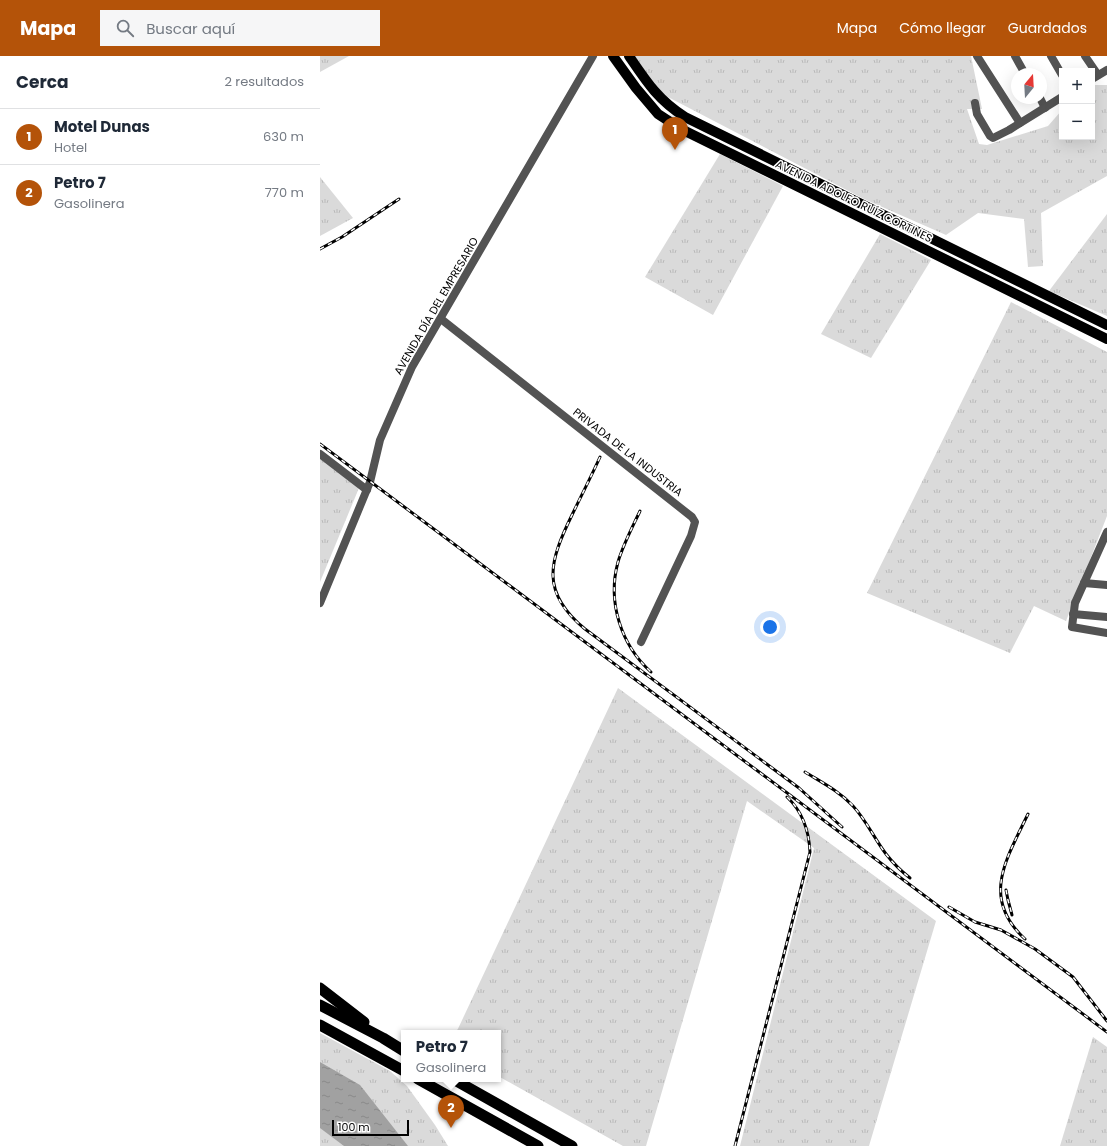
<!DOCTYPE html>
<html lang="es">
<head>
<meta charset="utf-8">
<style>
  body { margin:0; font-family:Poppins,sans-serif; background:#f6f6f7; color:#1f2937 }
  .controls { position:absolute; right:12px; top:12px; display:grid; overflow:hidden; border-radius:0px; box-shadow:0 4px 16px #0002 }
  .controls button { width:36px; height:36px; display:grid; place-items:center; padding:0; border:0; border-bottom:1px solid #e0e1e3; background:#fff; color:#1f2937; font:20px sans-serif }
  .compass { position:absolute; left:691px; top:12px; width:36px; height:36px; border-radius:50%; background:#fff; box-shadow:0 4px 16px #0002; rotate:18deg }
  .scale { position:absolute; left:12px; bottom:10px; width:77px; box-sizing:border-box; padding-left:4px; border:2px solid #000; border-top:0; font-size:11px; line-height:14px; white-space:nowrap; color:#000; -webkit-text-stroke:3px #fff; paint-order:stroke }
  .you { position:absolute; left:450px; top:571px; width:14px; height:14px; margin:-10px; border:3px solid #fff; border-radius:50%; background:#1a73e8; box-shadow:0 0 0 6px #1a73e833 }
  .badge { display:grid; place-items:center; width:26px; height:26px; border-radius:50%; background:#b45309; color:#fff; font-size:13px; font-weight:700 }
  .pin { position:absolute; translate:-50% -33px; filter:drop-shadow(0 1px 2px #0008) }
  .pin::after { content:''; position:absolute; top:21px; width:14px; height:12px; background:inherit; clip-path:polygon(0 0,100% 0,50% 100%) }
  .popup { position:absolute; left:81px; top:974px; width:100px; height:52px; box-sizing:border-box; display:grid; place-content:center; border-radius:0px; background:#fff; filter:drop-shadow(0 1px 3px #0005); font-size:13px; white-space:nowrap; color:#747a83 }
  .popup b { font-size:15px; color:#1f2937 }
  .popup::after { content:''; position:absolute; left:50%; top:100%; margin-left:-8px; border:8px solid transparent; border-top-color:#fff }
  .list { margin:0; padding:0; list-style:none }
  h2 { display:flex; justify-content:space-between; align-items:center; height:52px; margin:0; padding:0 16px; font-size:17px }
  h2 small { font-size:13px; font-weight:400; color:#747a83 }
  .list li { display:grid; grid-template-columns:26px 1fr auto; gap:12px; align-items:center; box-sizing:border-box; height:56px; padding:0 16px; border-top:1px solid #e0e1e3 }
  .list b { display:block; font-size:15px; white-space:nowrap }
  .list p { margin:0; font-size:13px; white-space:nowrap; color:#747a83 }
  .list em { font-size:13px; font-style:normal; color:#747a83 }
  .icon { flex:none; width:22px; height:22px; fill:none; stroke:currentColor; stroke-width:2; stroke-linecap:round; stroke-linejoin:round }
  .map { position:relative; flex:none; width:787px; height:1090px; overflow:hidden }
  header { display:flex; align-items:center; gap:24px; box-sizing:border-box; height:56px; padding:0 20px; background:#b45309; color:#fff }
  header strong { font-size:19px }
  nav { display:flex; gap:22px; margin-inline-start:auto; font-size:14px }
  .search { width:280px; height:36px; background:#f6f6f7; display:flex; align-items:center; gap:10px; box-sizing:border-box; padding:0 14px; border-radius:0px; color:#747a83; font-size:15px }
  main { display:flex }
  aside { flex:1; background:#fff }
  .map>svg:first-child { display:block }
  .grass { fill:url(#grass-tufts) }
  .water { fill:url(#water-ripples) }
  .lines { fill:none; stroke-linecap:round; stroke-linejoin:round }
  .minor { stroke:#535353; stroke-width:8 }
  .major { stroke:#000; stroke-width:10 }
  .highway { stroke:#000; stroke-width:11 }
  .rail-casing { stroke:#000; stroke-width:3 }
  .rail { stroke:#fff; stroke-width:1.5; stroke-dasharray:4.5; stroke-linecap:butt }
  .labels { text-anchor:middle; stroke-width:3; stroke-linejoin:round; paint-order:stroke }
  .street-label { font-size:11px; fill:#000; stroke:#fff }
</style>
</head>
<body>
<header>
<strong>Mapa</strong>
<div class="search"><svg class="icon" aria-label="search" viewBox="0 0 24 24"><circle cx="10" cy="10" r="6"/><path d="M15 15l6 6"/></svg>Buscar aquí</div>
<nav><a>Mapa</a><a>Cómo llegar</a><a>Guardados</a></nav>
</header>
<main>
<aside>
<h2>Cerca<small>2 resultados</small></h2>
<ul class="list">
<li><span class="badge">1</span><div><b>Motel Dunas</b><p>Hotel</p></div><em>630 m</em></li>
<li><span class="badge">2</span><div><b>Petro 7</b><p>Gasolinera</p></div><em>770 m</em></li>
</ul>
</aside>
<div class="map">
<svg width="787" height="1090" viewBox="0 0 787 1090">
  <defs>
    <pattern id="grass-tufts" width="24" height="20" patternUnits="userSpaceOnUse"><rect width="24" height="20" fill="#dadada"/><path d="M3 7l-1-3M5 7V3M7 7l1-3M15 17l-1-3M17 17v-4M19 17l1-3" fill="none" stroke="#b9b9b9"/></pattern>
    <pattern id="water-ripples" width="26" height="14" patternUnits="userSpaceOnUse"><rect width="26" height="14" fill="#a1a1a1"/><path d="M2 4q2-2 4 0t4 0M15 11q2-2 4 0t4 0" fill="none" stroke="#898989"/></pattern>
  </defs>
  <rect width="100%" height="100%" fill="#fff"/>
  <g class="grass">
    <path d="M0 0H29L0 16Z"/>
    <path d="M315 0H651L662 53H647L659 88 667 89 728 70 742 54V81H772V29H787V120L721 157 723 210 708 211 704 163 658 157 626 179 544 143 346 40 332 26Z"/>
    <path d="M400 98 463 130 393 259 325 221Z"/>
    <path d="M0 121 33 162 0 180Z"/>
    <path d="M787 158V260L729 235Z"/>
    <path d="M560 178 611 204 551 302 501 278Z"/>
    <path d="M691 246 787 296V460L746 565 714 550 690 597 547 537Z"/>
    <path d="M0 402 39 432 0 526Z"/>
    <path d="M298 632 616 865 549 1090H420L494 792 427 745 326 1090H303L178 1020V977H136Z"/>
    <path d="M0 977 70 1015 87 1030 115 1069 128 1090H0Z"/>
    <path d="M773 981 787 991V1090H740Z"/>
  </g>
  <path class="water" d="M0 1006 40 1029 88 1090H24L0 1072Z"/>
  <g class="lines">
    <g class="minor">
      <path d="M657 0 700 67"/>
      <path d="M695 0 705 18"/>
      <path d="M731 0 742 19"/>
      <path d="M765 0 778 19"/>
      <path d="M772 23 787 14"/>
      <path d="M720 42 725 52"/>
      <path d="M655 47 657 58 670 80 673 82 689 74 742 41"/>
      <path d="M121 263 372 461 375 466 371 480 321 586"/>
      <path d="M0 398 47 434"/>
      <path d="M787 476 755 547 752 571 787 577"/>
      <path d="M764 527 787 529"/>
      <path d="M0 547 50 426 60 384 92 311 273 0"/>
      <path d="M753 558 787 561"/>
    </g>
    <g class="major">
      <path d="M293 0 316 32 338 58 361 73 787 283"/>
      <path d="M309 0C326 25 338 44 365 61L787 269"/>
    </g>
    <g class="highway">
      <path d="M0 932 44 966"/>
      <path d="M0 949 63 982 84 995"/>
      <path d="M0 969 84 1015"/>
      <path d="M98 1023 218 1090"/>
      <path d="M133 1023 252 1090"/>
    </g>
    <defs>
      <g id="rail">
        <path d="M0 193 22 181 79 143"/>
        <path d="M0 388 787 976"/>
        <path d="M280 401C271 421 261 440 252 459 229 506 220 536 265 573L479 732 522 771"/>
        <path d="M320 455C312 472 303 489 298 506 287 546 301 589 331 616"/>
        <path d="M485 716C501 726 519 735 533 750 546 764 554 782 566 798 573 807 581 815 590 822"/>
        <path d="M686 834 688 844 692 859"/>
        <path d="M629 851 655 866 681 874 715 893 753 921 787 965"/>
        <path d="M705 883C660 842 687 802 708 758"/>
        <path d="M415 1090 490 796C489 775 482 755 467 741"/>
      </g>
    </defs>
    <use href="#rail" class="rail-casing"/>
    <use href="#rail" class="rail"/>
  </g>
  <g class="labels">
    <g class="street-label">
      <text transform="translate(534 145) rotate(26)" y="4">AVENIDA ADOLFO RUÍZ CORTINES</text>
      <text transform="translate(116 250) rotate(-60)" y="4">AVENIDA DÍA DEL EMPRESARIO</text>
      <text transform="translate(308 396) rotate(38)" y="4">PRIVADA DE LA INDUSTRIA</text>
    </g>
  </g>
</svg>
<div class="controls">
<button>+</button>
<button>−</button>
</div>
<svg class="compass" viewBox="-18 -18 36 36"><path d="M0-13l5 13h-10z" fill="#e53935"/><path d="M0 13l5-13h-10z" fill="#747a83"/></svg>
<div class="scale">100 m</div>
<div class="you"></div>
<div class="pin badge" style="left:355px;top:94px">1</div>
<div class="pin badge" style="left:131px;top:1072px">2</div>
<div class="popup"><b>Petro 7</b>Gasolinera</div>
</div>
</main>
</body>
</html>
